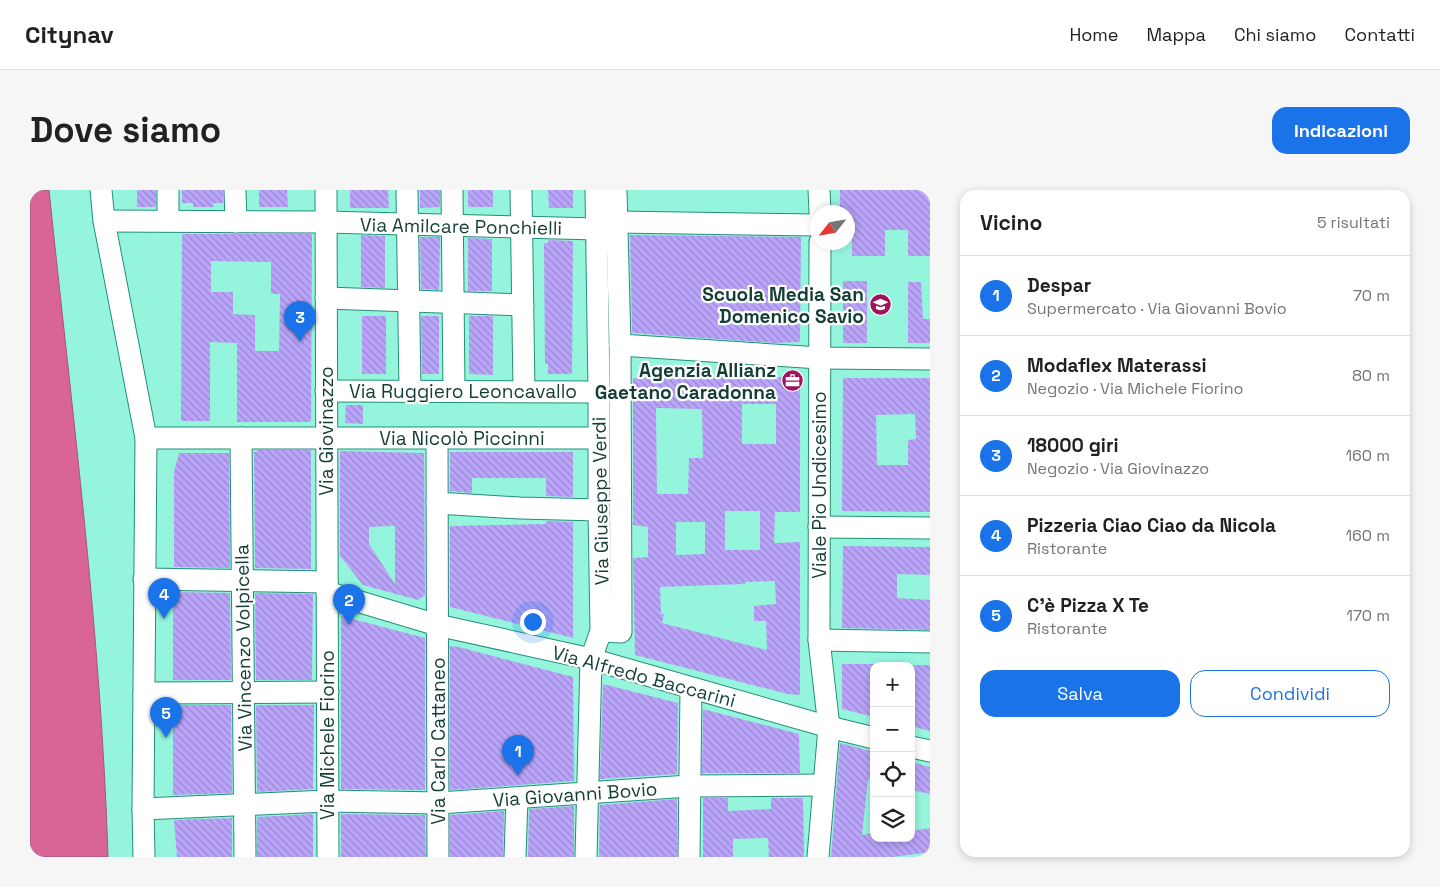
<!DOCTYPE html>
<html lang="it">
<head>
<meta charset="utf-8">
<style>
  body { margin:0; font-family:"Space Grotesk",sans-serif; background:#f6f6f6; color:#202124 }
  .controls { position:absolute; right:15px; bottom:15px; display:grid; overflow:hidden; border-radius:10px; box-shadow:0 2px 8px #0003 }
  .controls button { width:45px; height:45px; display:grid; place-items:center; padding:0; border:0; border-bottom:1px solid #e0e0e0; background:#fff; color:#202124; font:25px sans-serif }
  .compass { position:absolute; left:780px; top:15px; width:45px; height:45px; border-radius:50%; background:#fff; box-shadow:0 2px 8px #0003; rotate:239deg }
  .you { position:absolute; left:502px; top:431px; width:18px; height:18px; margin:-12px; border:4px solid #fff; border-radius:50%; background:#1a73e8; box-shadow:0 0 0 8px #1a73e833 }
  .badge { display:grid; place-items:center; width:32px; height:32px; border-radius:50%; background:#1a73e8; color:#fff; font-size:16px; font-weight:700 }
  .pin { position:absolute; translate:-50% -41px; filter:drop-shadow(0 1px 2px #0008) }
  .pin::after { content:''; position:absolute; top:26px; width:18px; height:15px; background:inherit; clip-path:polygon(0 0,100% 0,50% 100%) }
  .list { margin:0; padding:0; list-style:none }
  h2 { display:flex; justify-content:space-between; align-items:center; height:65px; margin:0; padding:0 20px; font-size:21px }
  h2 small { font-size:16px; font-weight:400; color:#757577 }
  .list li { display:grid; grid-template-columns:32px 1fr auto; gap:15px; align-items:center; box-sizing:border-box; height:80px; padding:0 20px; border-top:1px solid #e0e0e0 }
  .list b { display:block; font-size:19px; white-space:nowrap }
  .list p { margin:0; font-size:16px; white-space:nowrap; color:#757577 }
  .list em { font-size:16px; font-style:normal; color:#757577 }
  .actions { display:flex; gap:10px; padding:15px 20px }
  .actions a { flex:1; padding:11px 0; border:1px solid #1a73e8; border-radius:15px; text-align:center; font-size:18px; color:#1a73e8 }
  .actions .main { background:#1a73e8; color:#fff }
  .icon { flex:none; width:28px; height:28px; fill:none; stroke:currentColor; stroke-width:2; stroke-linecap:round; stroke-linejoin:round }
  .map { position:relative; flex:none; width:900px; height:667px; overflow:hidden; border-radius:15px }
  header { display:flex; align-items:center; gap:30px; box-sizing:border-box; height:70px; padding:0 25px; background:#fff; border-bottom:1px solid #e0e0e0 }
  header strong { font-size:24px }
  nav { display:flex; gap:28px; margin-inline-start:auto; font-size:18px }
  .intro { display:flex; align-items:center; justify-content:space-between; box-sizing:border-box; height:120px; padding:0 30px }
  h1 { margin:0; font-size:35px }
  .button { padding:12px 22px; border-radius:15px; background:#1a73e8; color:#fff; font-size:18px; font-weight:700 }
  main { display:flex; gap:30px; padding:0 30px }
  aside { flex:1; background:#fff; border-radius:15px; box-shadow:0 2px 8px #0003 }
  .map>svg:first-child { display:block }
  .water { fill:#d86596; stroke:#9d5979 }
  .building { fill:url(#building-back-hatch); fill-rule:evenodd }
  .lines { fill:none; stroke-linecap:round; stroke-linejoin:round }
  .minor-casing { stroke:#248f79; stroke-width:23 }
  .minor { stroke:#fff; stroke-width:21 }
  .labels { text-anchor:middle; stroke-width:4.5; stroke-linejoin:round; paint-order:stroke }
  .street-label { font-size:19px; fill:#143e34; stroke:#fff }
  .poi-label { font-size:19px; font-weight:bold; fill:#143e34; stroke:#fff; text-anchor:end }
</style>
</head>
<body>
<header>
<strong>Citynav</strong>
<nav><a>Home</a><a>Mappa</a><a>Chi siamo</a><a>Contatti</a></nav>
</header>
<div class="intro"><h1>Dove siamo</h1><a class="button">Indicazioni</a></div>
<main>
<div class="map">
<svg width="900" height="667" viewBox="0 0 900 667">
  <defs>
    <pattern id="building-back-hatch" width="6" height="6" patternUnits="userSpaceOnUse" patternTransform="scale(1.25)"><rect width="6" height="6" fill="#bba5fb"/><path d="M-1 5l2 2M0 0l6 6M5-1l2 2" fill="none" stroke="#9788cc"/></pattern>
  </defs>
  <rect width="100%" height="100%" fill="#94f5dc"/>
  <path class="water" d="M0 0H19C42 222 71 444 78 667H0Z"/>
  <g class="building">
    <rect x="107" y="0" width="19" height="17"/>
    <path d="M152 0H193V13H183L184 17H163V13H152Z"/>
    <path d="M229 0H257L258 17H229Z"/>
    <path d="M320 0H358L359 18H320Z"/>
    <path d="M390 0H410V17L390 18Z"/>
    <rect x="438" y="0" width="25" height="17"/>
    <path d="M518 0H543V18H519Z"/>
    <path d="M810 0H900V66H878V40H855V66H822V31H818V22H810Z"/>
    <path d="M152 44H282L281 232H207V153L180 152V231H151ZM181 71 241 72V104H250L249 161H225V125L203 124V102H181Z"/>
    <path d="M331 45 355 46V98L331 97Z"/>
    <path d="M600 45 771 47 770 152 745 153 602 143Z"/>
    <path d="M390 47H410L409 100 391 99Z"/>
    <path d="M438 48 462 49V101H438Z"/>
    <path d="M518 50 543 51 542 184H518V174H515L514 53H518Z"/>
    <rect x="813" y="91" width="24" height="62"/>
    <path d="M878 92H891L893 129H900V153H878Z"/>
    <rect x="332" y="126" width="24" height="58"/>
    <path d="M391 126H409V184H392Z"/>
    <path d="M439 126H463V185L439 184Z"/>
    <path d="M766 187 770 192V322H745L744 353 770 352V505L758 504 605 465 603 368 618 367V337L603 335V188ZM712 214H746V254H712ZM626 218 671 219 672 221 673 268H659L658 304H627ZM695 321H730V360H695ZM646 332H675V364L646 365ZM745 391 746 414 724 416V431H736L737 460 632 433 634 424H631L630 397 715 394V392Z"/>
    <path d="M813 188H900V322L812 321ZM885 224 886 249 878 250V275H847L846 225Z"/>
    <path d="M316 215H333V234L315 233Z"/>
    <path d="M227 260H281V379L225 378 224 262H227Z"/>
    <path d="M310 261 394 263 395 405 388 410 333 395 310 366ZM365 336V394L339 354V337Z"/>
    <path d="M420 262H543V307L516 306V288H442V303L420 301Z"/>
    <path d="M149 263H199L200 378 144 377V282Z"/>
    <path d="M516 331 543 332V448L420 417V336L516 334Z"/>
    <path d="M813 356 900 357V385L867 384V408L900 410V440L812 438Z"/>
    <path d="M143 402 200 403 201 490H143Z"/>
    <path d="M225 403 283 404 282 490H226Z"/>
    <path d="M311 426 395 448V600L311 599Z"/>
    <path d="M420 456 429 457 543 487 544 591 420 600Z"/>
    <path d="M812 474H844V527L812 519Z"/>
    <path d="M881 475H900V541L881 536Z"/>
    <path d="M573 494 648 513 647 584 570 589Z"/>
    <path d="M143 515H201L202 603 143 605Z"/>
    <path d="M226 515H284L283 599 227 602Z"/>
    <path d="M673 519 769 544 770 583H672Z"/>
    <path d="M810 553 844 562V591L838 589 832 645 844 643V648H881V641L900 638V662L863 667H801Z"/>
    <path d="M881 572 900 577V604L881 600Z"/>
    <path d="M673 608H698V621L741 619V608H773L774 667H739L738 648 703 649V667H673Z"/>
    <path d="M647 609V667H569L570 615Z"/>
    <path d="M544 616V667H498L499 619Z"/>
    <path d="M474 621 473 667H420V625Z"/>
    <path d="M283 624V667H227V627Z"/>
    <path d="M311 624 395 625 396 667H311Z"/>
    <path d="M202 628V667H147L144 630Z"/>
  </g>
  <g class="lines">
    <defs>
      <g id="minor">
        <path d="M71 0 74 31 116 248 113 619 114 667"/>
        <path d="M205 0 206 32"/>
        <path d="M296 0 298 667"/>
        <path d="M377 0 380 201"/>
        <path d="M422 0 424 201"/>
        <path d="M491 0 494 201"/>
        <path d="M789 0 790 22"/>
        <path d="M74 31 296 32 567 39"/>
        <path d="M138 31V0"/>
        <path d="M586 32 788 35"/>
        <path d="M296 108 493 115"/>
        <path d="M590 155 790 168 900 169"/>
        <path d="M296 201 569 202"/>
        <path d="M116 248H568"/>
        <path d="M211 248 215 667"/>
        <path d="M407 248 408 667"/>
        <path d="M407 313 490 318 569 320"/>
        <path d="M789 337 900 338"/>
        <path d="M114 389 297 392"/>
        <path d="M297 402 407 435 561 469 799 537 844 548"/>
        <path d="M571 441 591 442 590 155 586 0"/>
        <path d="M789 450 900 452"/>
        <path d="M114 503 298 502"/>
        <path d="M881 557 900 561"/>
        <path d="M113 619 297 611 409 613 659 596 794 595"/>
        <path d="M485 667 487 608"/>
        <path d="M556 667 561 469 571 441 569 320V202L566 0"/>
        <path d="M659 667 661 498"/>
        <path d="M788 667 799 537 789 450 790 52"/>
      </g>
    </defs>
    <use href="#minor" class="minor-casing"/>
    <use href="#minor" class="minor"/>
  </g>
  <defs>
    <symbol id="school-disc" viewBox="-11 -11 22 22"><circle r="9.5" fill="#9f125d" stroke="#fff"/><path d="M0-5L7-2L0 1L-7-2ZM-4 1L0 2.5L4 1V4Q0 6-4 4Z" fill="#fff"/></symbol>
    <symbol id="office-disc" viewBox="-11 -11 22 22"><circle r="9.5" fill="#9f125d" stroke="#fff"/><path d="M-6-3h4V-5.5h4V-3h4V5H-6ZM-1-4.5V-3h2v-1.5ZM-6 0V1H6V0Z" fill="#fff"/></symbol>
  </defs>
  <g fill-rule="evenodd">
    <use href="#school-disc" x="838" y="102" width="25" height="25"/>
    <use href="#office-disc" x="750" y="178" width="25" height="25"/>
  </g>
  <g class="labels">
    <g class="street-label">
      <text transform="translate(431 36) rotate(1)" y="7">Via Amilcare Ponchielli</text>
      <text x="433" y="208">Via Ruggiero Leoncavallo</text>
      <text transform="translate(296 241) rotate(-90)" y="7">Via Giovinazzo</text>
      <text x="432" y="255">Via Nicolò Piccinni</text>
      <text transform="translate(789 295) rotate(-90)" y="7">Viale Pio Undicesimo</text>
      <text transform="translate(570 311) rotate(-91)" y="7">Via Giuseppe Verdi</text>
      <text transform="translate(213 458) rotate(-91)" y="7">Via Vincenzo Volpicella</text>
      <text transform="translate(614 486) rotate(15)" y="7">Via Alfredo Baccarini</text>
      <text transform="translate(297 545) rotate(-90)" y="7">Via Michele Fiorino</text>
      <text transform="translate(408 551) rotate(-90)" y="7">Via Carlo Cattaneo</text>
      <text transform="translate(545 604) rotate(-4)" y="7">Via Giovanni Bovio</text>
    </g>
    <g class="poi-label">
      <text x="834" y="111">Scuola Media San<tspan x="834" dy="22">Domenico Savio</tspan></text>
      <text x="746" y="187">Agenzia Allianz<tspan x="746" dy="22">Gaetano Caradonna</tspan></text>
    </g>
  </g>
</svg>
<div class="controls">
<button>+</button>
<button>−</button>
<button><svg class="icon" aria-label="locate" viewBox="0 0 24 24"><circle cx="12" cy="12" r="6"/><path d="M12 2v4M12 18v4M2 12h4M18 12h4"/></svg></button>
<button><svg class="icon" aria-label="layers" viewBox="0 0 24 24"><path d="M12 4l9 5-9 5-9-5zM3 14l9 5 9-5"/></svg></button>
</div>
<svg class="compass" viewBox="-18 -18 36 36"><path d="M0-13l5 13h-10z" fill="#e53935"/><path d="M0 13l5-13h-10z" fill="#757577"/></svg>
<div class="you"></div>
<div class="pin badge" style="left:488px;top:586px">1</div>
<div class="pin badge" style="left:319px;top:435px">2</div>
<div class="pin badge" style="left:270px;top:152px">3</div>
<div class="pin badge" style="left:134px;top:429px">4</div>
<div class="pin badge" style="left:136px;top:548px">5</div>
</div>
<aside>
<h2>Vicino<small>5 risultati</small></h2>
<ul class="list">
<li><span class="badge">1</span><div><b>Despar</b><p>Supermercato · Via Giovanni Bovio</p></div><em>70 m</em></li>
<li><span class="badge">2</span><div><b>Modaflex Materassi</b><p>Negozio · Via Michele Fiorino</p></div><em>80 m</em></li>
<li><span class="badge">3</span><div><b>18000 giri</b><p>Negozio · Via Giovinazzo</p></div><em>160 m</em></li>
<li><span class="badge">4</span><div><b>Pizzeria Ciao Ciao da Nicola</b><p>Ristorante</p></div><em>160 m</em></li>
<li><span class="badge">5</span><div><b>C'è Pizza X Te</b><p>Ristorante</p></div><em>170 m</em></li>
</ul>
<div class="actions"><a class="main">Salva</a><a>Condividi</a></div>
</aside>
</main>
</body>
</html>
